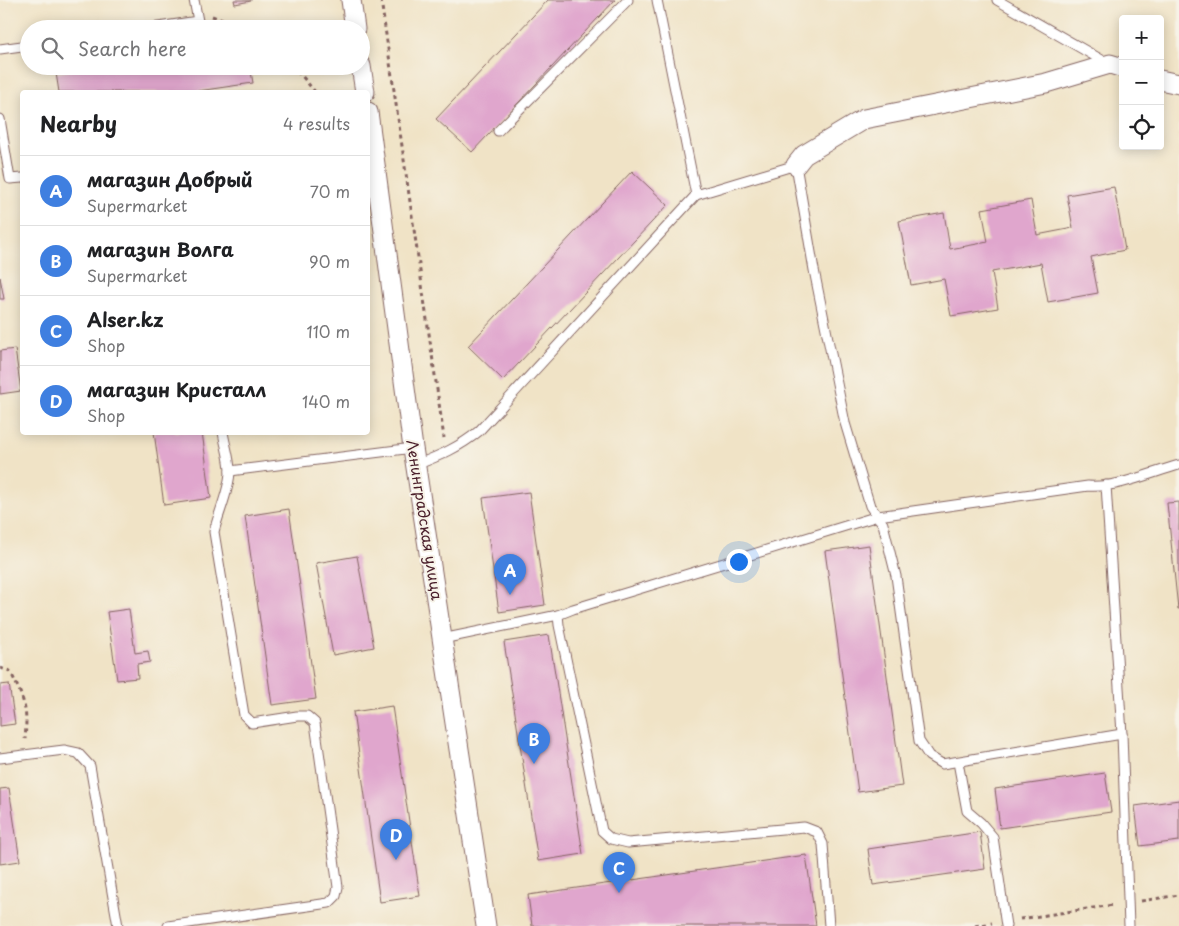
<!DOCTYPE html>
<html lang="en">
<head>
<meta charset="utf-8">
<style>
  body { margin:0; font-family:"Playpen Sans",sans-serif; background:#f6f6f6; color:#202124 }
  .controls { position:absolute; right:15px; top:15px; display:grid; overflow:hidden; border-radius:5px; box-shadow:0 2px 12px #0003 }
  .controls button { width:45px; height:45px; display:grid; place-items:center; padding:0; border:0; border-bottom:1px solid #e0e0e0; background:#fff; color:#202124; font:25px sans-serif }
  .you { position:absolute; left:738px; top:561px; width:18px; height:18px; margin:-12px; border:4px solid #fff; border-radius:50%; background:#1a73e8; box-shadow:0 0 0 8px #1a73e833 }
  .badge { display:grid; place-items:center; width:32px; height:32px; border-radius:50%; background:#db2777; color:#fff; font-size:16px; font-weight:700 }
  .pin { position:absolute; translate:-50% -41px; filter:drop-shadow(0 1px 2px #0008) }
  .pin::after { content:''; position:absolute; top:26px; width:18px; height:15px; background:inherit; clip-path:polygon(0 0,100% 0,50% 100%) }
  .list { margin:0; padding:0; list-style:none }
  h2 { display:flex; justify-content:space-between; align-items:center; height:65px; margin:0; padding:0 20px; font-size:21px }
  h2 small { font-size:16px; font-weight:400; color:#757577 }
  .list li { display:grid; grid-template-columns:32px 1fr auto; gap:15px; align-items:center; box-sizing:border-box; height:70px; padding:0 20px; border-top:1px solid #e0e0e0 }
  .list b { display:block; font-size:19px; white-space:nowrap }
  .list p { margin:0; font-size:16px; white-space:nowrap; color:#757577 }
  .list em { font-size:16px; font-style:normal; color:#757577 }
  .icon { flex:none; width:28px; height:28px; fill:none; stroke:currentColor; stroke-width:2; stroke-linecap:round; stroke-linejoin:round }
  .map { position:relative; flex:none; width:1179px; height:926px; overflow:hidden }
  .search { position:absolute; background:#fff; box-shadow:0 2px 12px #0003; left:20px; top:20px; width:350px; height:55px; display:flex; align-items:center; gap:12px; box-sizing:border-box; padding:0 18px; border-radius:28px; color:#757577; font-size:19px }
  .panel { position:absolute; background:#fff; box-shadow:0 2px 12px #0003; left:20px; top:90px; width:350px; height:345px; border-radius:5px }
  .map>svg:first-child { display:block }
  .building { fill:#e0a6cd }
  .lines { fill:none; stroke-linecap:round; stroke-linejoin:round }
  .lane-casing { stroke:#846461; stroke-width:11 }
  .street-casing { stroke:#846461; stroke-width:21 }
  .path { stroke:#846461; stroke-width:3; stroke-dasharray:4 4; stroke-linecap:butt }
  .lane { stroke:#fff; stroke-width:9 }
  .street { stroke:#fff; stroke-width:19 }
  .labels { text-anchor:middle; stroke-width:4; stroke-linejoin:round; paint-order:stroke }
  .street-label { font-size:15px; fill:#4a1f2b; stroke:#f7f3e8 }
</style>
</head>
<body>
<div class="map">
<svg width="1179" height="926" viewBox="0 0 1179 926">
  <rect width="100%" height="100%" fill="#f7f3e8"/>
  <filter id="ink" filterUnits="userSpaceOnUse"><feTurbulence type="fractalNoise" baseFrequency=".02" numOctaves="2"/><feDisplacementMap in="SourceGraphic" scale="10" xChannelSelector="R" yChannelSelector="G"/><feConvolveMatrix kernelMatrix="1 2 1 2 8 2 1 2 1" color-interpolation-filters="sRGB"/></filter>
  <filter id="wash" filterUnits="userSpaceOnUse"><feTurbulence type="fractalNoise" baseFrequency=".0096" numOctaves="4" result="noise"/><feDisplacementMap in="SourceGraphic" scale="20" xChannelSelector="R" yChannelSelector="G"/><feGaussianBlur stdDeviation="1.12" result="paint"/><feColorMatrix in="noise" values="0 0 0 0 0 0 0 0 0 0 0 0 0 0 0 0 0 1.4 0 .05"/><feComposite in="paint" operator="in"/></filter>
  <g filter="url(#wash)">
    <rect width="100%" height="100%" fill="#f0e3c6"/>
    <g id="blocks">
      <g class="building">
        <path d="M234 0H251V1L235 4Z"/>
        <path d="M548 0H615L472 152 436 119Z"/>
        <path d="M102 66H250L253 83 191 92H59L56 73Z"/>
        <path d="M632 171 668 205 503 380 468 346Z"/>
        <path d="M1114 187 1125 250 1091 257 1098 293 1048 302 1041 263 992 272 998 308 951 316 944 279 911 285 899 221 944 213 950 249 988 242 982 209 1031 200 1037 235 1073 228 1067 195Z"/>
        <path d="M0 277 4 299H0Z"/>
        <path d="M15 349 21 391 0 394V351Z"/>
        <path d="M154 432H202L211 498 164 505Z"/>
        <path d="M529 492 545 605 499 612 483 498Z"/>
        <path d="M1179 502V609H1178L1167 503Z"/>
        <path d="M289 509 316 699 272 705 245 516Z"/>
        <path d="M869 545 902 786 858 792 825 551Z"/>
        <path d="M357 556 374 647 333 655 316 563Z"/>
        <path d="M129 609 135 653 148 651 150 662 137 664 138 678 117 680 107 612Z"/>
        <path d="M549 635 583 854 538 861 504 642Z"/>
        <path d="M9 684 15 724 0 726V685Z"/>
        <path d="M392 706 420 896 380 902 353 712Z"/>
        <path d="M1105 773 1111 812 1000 828 995 789Z"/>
        <path d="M9 788 20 861 0 864V789Z"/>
        <path d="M1179 800V841L1140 846 1135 806Z"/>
        <path d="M980 832 985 869 873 885 868 849Z"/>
        <path d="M806 855 816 926H532L528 895Z"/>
      </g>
    </g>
  </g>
  <g filter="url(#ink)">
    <use href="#blocks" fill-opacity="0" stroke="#846461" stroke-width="1"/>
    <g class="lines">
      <defs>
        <g id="lane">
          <path d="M657 0 696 195 796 165 814 270 845 423 870 506 883 524 896 576 919 741 929 756 942 764 1122 734"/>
          <path d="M997 0 1107 63"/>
          <path d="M145 29 198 21 194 0"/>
          <path d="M0 49 29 45"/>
          <path d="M0 119 10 179 22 178"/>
          <path d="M498 131 628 0"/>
          <path d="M416 465C439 456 460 447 479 431L696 195"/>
          <path d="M230 471 413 448"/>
          <path d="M1106 485 1122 734 1129 926"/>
          <path d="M442 639 558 615"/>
          <path d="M0 758 64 750 78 753 90 766 118 926"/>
          <path d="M958 762 967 811 981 823 993 837 1006 926"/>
          <path d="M168 926 329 903 336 896 338 887 315 723 307 716H297L252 723 244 715 214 532C218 514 230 489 230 471 230 459 225 445 223 432"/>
          <path d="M829 926 823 844 817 832 804 827 628 843 611 839 602 831 559 625 558 615 573 609 878 516 1088 486C1118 488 1150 473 1179 465"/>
        </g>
        <g id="street">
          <path d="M351 0 355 29"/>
          <path d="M361 66 365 92"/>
          <path d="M1160 80 1179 84"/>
          <path d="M368 112 413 448 486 926"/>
          <path d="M796 165 804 155 864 119 1046 83 1110 64 1123 68"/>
        </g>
      </defs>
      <use href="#lane" class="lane-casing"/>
      <use href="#street" class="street-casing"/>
      <g class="path">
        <path d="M381 0 444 438"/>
        <path d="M212 16 246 29"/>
        <path d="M291 66 302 76 315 92"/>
        <path d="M0 668 10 671C24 699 28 708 25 739"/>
        <path d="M1141 901 1179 895"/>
        <path d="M1020 919 1113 905"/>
        <path d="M975 926 992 923"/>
      </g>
      <use href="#lane" class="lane"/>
      <use href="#street" class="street"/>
    </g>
  </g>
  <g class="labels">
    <g class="street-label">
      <text transform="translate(424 520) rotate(81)" y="5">Ленинградская улица</text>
    </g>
  </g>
</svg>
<div class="controls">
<button>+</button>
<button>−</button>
<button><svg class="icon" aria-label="locate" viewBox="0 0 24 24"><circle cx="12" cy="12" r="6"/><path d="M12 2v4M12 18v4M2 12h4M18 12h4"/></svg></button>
</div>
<div class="you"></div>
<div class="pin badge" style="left:510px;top:595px;background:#3f7fe0">A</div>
<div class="pin badge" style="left:534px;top:764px;background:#3f7fe0">B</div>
<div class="pin badge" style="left:619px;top:893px;background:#3f7fe0">C</div>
<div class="pin badge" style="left:396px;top:860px;background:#3f7fe0">D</div>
<div class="search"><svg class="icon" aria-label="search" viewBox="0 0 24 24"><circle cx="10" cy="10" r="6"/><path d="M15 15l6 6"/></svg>Search here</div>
<section class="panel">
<h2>Nearby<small>4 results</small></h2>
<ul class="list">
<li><span class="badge" style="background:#3f7fe0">A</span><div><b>магазин Добрый</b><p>Supermarket</p></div><em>70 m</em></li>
<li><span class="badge" style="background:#3f7fe0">B</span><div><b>магазин Волга</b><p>Supermarket</p></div><em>90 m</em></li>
<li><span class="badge" style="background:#3f7fe0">C</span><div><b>Alser.kz</b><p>Shop</p></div><em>110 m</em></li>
<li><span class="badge" style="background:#3f7fe0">D</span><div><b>магазин Кристалл</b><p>Shop</p></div><em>140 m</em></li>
</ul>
</section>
</div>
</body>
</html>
